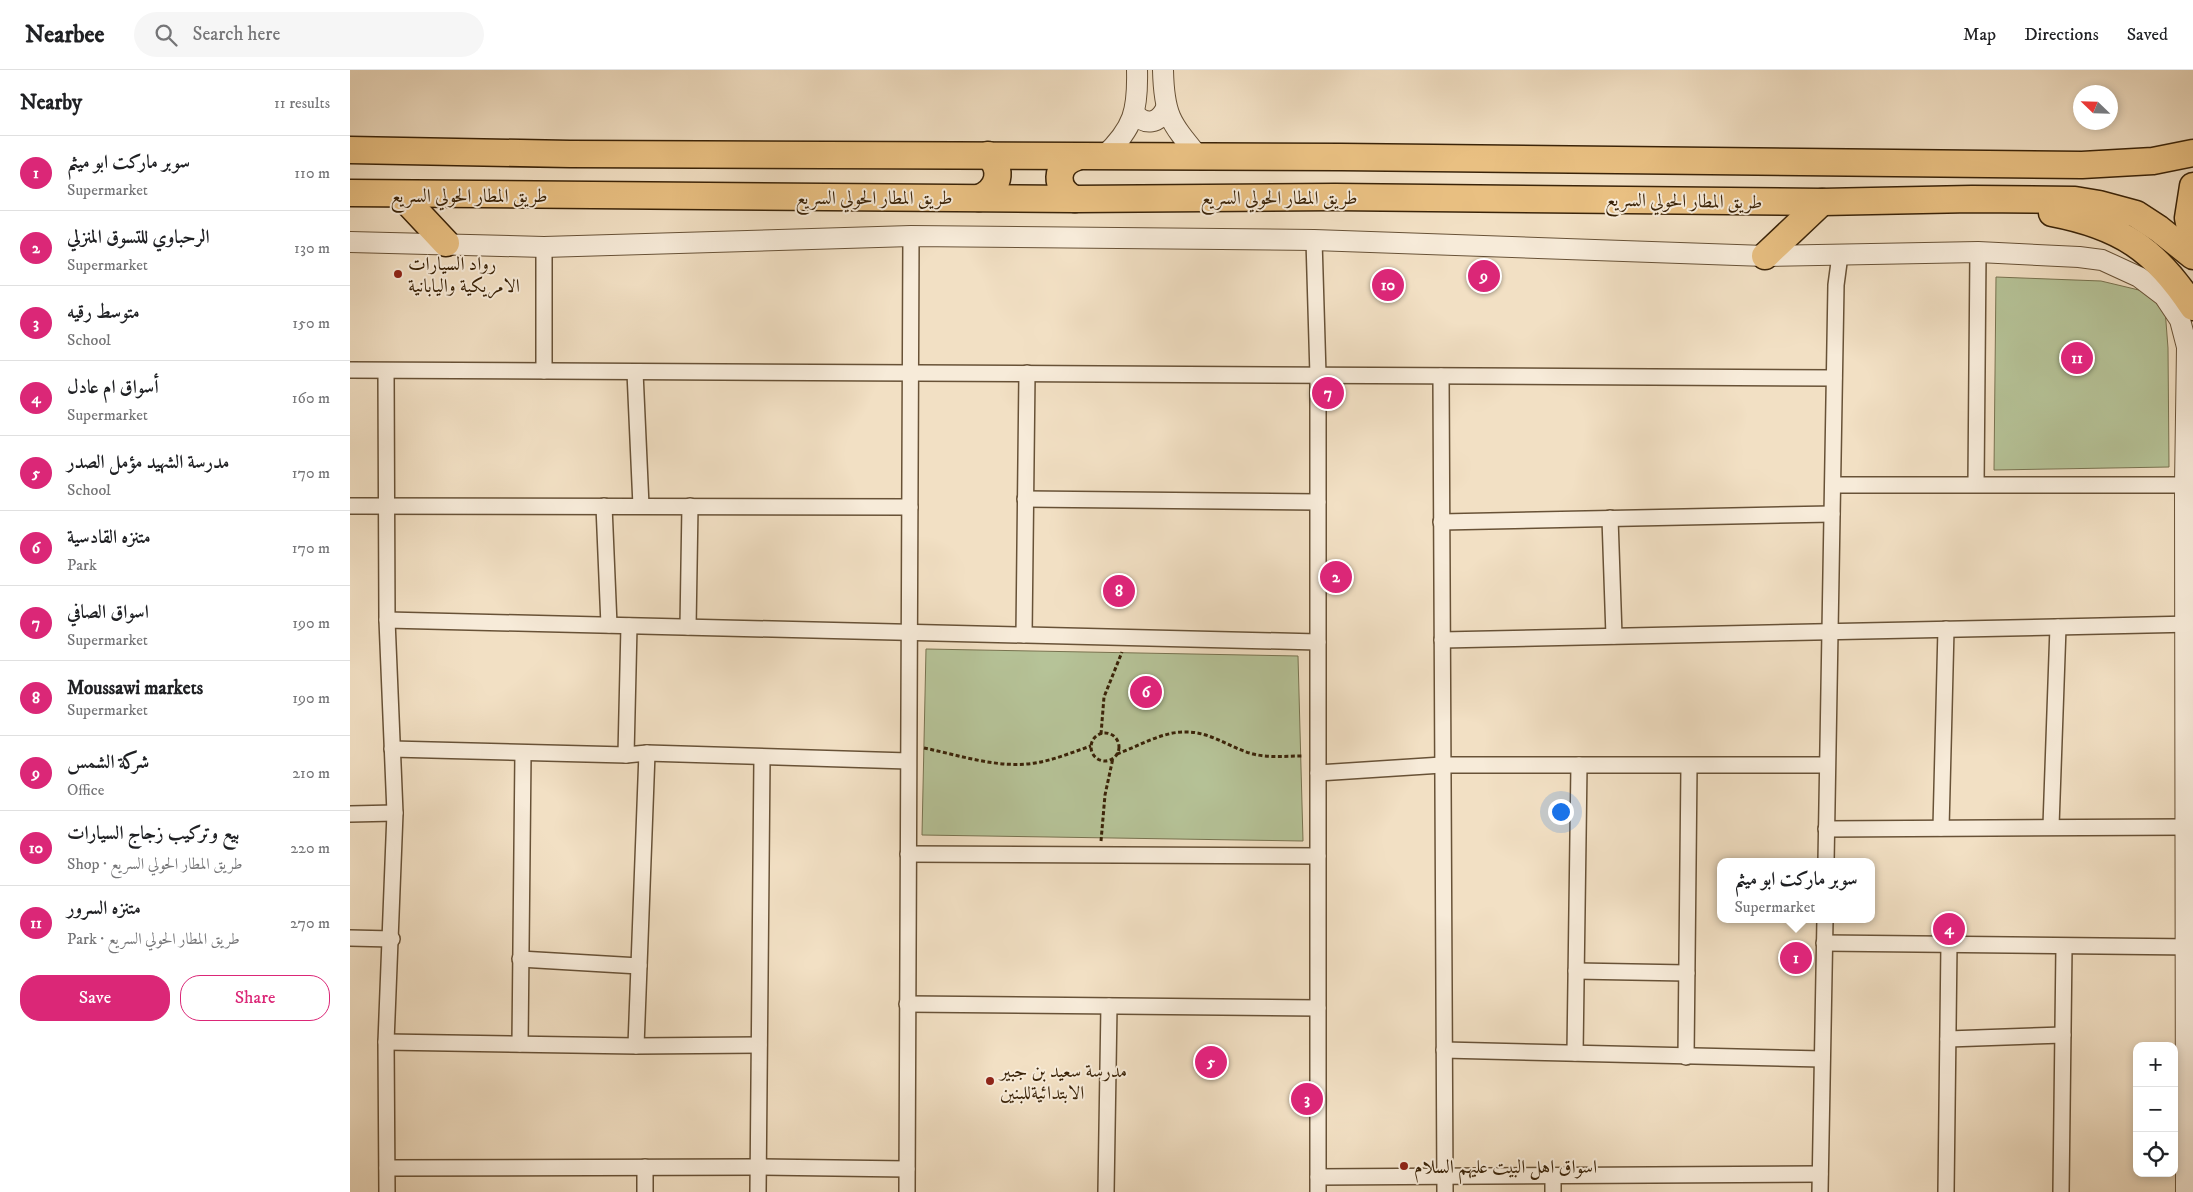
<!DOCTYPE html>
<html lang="en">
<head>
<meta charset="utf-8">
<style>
  body { margin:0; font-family:"IM FELL DW Pica",Amiri,serif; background:#f6f6f6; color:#202124 }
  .controls { position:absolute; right:15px; bottom:15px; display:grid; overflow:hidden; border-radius:10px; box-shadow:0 2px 8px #0003 }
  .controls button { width:45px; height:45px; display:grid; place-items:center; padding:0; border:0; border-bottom:1px solid #e0e0e0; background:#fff; color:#202124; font:25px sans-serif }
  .compass { position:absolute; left:1723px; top:15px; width:45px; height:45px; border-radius:50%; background:#fff; box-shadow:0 2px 8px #0003; rotate:293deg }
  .you { position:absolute; left:1210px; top:741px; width:18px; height:18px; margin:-12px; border:4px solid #fff; border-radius:50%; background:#1a73e8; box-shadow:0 0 0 8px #1a73e833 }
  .badge { display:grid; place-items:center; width:32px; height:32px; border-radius:50%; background:#db2777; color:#fff; font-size:16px; font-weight:700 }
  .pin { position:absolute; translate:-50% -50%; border:2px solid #fff; box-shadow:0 1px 5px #0006 }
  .popup { position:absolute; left:1367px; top:788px; width:158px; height:65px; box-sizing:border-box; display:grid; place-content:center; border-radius:10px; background:#fff; filter:drop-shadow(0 1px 4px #0005); font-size:16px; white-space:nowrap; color:#757577 }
  .popup b { font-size:19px; color:#202124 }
  .popup::after { content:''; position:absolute; left:50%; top:100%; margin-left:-10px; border:10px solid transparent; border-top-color:#fff }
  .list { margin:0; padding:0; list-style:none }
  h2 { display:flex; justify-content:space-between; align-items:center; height:65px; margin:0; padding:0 20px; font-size:21px }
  h2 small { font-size:16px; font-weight:400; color:#757577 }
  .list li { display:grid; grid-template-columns:32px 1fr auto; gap:15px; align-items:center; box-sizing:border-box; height:75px; padding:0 20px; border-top:1px solid #e0e0e0 }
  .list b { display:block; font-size:19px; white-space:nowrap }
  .list p { margin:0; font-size:16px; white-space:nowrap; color:#757577 }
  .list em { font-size:16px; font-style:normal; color:#757577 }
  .actions { display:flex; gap:10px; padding:15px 20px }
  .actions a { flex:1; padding:11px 0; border:1px solid #db2777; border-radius:20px; text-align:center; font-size:18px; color:#db2777 }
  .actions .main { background:#db2777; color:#fff }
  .icon { flex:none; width:28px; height:28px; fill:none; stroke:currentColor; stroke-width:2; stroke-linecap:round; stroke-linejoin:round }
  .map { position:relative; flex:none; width:1843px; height:1122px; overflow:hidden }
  header { display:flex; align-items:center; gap:30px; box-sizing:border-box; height:70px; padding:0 25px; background:#fff; border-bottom:1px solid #e0e0e0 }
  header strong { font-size:24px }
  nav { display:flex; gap:28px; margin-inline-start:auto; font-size:18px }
  .search { width:350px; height:45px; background:#f6f6f6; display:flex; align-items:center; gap:12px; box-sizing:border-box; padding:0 18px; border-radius:28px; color:#757577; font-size:19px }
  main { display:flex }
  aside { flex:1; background:#fff }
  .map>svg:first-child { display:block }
  .green { fill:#b6c398; stroke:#787350 }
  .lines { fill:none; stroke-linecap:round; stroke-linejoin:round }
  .minor-casing { stroke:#685237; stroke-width:18 }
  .tertiary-casing { stroke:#685237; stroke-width:22 }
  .trunk-casing { stroke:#3a2308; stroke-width:29 }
  .path { stroke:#3a2308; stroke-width:3; stroke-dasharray:4 2.5; stroke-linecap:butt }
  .minor { stroke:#f7ebd9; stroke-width:15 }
  .tertiary { stroke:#f7ebd9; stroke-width:20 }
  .trunk { stroke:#e9c082; stroke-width:26 }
  .poi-dot { fill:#8f2418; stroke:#f7ebd9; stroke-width:2 }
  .labels { text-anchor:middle; stroke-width:4; stroke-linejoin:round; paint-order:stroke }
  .street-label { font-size:19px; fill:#3a2308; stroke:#f7ebd9 }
  .poi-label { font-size:19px; fill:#3a2308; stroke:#f7ebd9; text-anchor:start }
</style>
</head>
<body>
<header>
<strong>Nearbee</strong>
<div class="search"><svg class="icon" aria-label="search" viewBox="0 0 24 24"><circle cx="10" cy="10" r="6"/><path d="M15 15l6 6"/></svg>Search here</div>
<nav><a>Map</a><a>Directions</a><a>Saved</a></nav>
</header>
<main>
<aside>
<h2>Nearby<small>11 results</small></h2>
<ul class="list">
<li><span class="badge">1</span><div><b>سوبر ماركت ابو ميثم</b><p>Supermarket</p></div><em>110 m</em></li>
<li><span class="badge">2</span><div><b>الرحباوي للتسوق المنزلي</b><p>Supermarket</p></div><em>130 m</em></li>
<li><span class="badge">3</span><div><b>متوسط رقيه</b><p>School</p></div><em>150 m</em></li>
<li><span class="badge">4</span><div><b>أسواق ام عادل</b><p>Supermarket</p></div><em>160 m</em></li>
<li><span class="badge">5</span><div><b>مدرسة الشهيد مؤمل الصدر</b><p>School</p></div><em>170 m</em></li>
<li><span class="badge">6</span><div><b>متنزه القادسية</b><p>Park</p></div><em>170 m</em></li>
<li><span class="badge">7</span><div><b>اسواق الصافي</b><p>Supermarket</p></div><em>190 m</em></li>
<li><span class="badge">8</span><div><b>Moussawi markets</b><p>Supermarket</p></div><em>190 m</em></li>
<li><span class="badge">9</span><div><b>شركة الشمس</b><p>Office</p></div><em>210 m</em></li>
<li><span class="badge">10</span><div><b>بيع وتركيب زجاج السيارات</b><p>Shop · طريق المطار الحولي السريع</p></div><em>220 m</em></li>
<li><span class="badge">11</span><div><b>متنزه السرور</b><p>Park · طريق المطار الحولي السريع</p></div><em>270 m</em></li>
</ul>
<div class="actions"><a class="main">Save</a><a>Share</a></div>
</aside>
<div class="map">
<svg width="1843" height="1122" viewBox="0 0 1843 1122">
  <rect width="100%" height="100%" fill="#f2e0c4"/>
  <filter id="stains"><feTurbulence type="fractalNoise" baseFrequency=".004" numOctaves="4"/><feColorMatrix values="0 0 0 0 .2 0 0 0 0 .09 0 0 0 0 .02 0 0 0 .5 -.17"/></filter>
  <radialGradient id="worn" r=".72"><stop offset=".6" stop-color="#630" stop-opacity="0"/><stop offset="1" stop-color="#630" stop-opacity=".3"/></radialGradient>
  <g class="green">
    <path d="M1646 207 1751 211 1814 226 1818 278 1819 397 1644 400Z"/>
    <path d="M576 579 948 586 953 771 572 765Z"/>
  </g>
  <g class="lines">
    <defs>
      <g id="minor">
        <path d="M964 170 968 305V1122"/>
        <path d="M194 177V301"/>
        <path d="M0 300 1484 308"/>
        <path d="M36 301 37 550 45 743 36 972 37 1122"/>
        <path d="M285 302 291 436"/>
        <path d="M1091 306 1095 1122"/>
        <path d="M1626 414 1628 182"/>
        <path d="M1483 415H1835"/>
        <path d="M675 429 968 432"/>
        <path d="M0 436 560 437"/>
        <path d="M254 436 259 555"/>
        <path d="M1260 448 1264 566"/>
        <path d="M1091 452 1482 444"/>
        <path d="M37 550 968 572"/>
        <path d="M338 557 340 436"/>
        <path d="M674 565 677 303"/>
        <path d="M1092 570 1843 554"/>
        <path d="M42 679 276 685 297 683 558 691"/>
        <path d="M276 685 279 556"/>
        <path d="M968 703 1092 695H1477"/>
        <path d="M0 744 45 743"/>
        <path d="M1701 756 1708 557"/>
        <path d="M1591 758 1596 559"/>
        <path d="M1476 759 1835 757"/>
        <path d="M558 784 968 786"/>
        <path d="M1476 792 1486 215 1490 185"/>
        <path d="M0 868 42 869"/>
        <path d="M1474 873 1843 877"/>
        <path d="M170 889 289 896"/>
        <path d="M1226 901 1337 903"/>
        <path d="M557 934 968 938"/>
        <path d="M1598 969 1713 965"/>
        <path d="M36 972 286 976 409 975"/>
        <path d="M170 974 173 683"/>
        <path d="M286 976 297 683"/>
        <path d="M1094 980 1472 989"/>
        <path d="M1225 983 1229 695"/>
        <path d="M1336 987 1339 696"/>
        <path d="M295 1097V1122"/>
        <path d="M37 1098 408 1097 557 1099"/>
        <path d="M1203 1106V1122"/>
        <path d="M968 1107 1470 1104"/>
        <path d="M408 1122 412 688"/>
        <path d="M557 1122 561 166"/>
        <path d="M756 1122 759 936"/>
        <path d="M1470 1122 1475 849"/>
        <path d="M1596 1122 1599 874"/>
        <path d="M1711 1122 1714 877"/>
      </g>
      <g id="tertiary">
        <path d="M813 0C814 45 820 52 848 86"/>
        <path d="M784 43C795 56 809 54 816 38"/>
        <path d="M754 86C784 58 788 40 787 0"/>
        <path d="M0 172 194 177 561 166 964 170 1415 186 1628 182 1729 187 1752 190 1789 207 1814 226 1830 250 1837 277 1835 415 1836 1122"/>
      </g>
      <g id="trunk">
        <path d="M0 80 220 84 991 87 1732 95 1803 91 1843 83"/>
        <path d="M1843 116 1838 148 1843 172"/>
        <path d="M0 123 725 129 985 127 1472 132 1622 129 1725 130 1749 134 1786 144 1809 159 1843 186"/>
        <path d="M51 125 96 173"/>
        <path d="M629 128C649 120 654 99 638 85"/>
        <path d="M725 129C704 120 704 94 727 87"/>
        <path d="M1702 143C1770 156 1805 179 1843 237"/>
        <path d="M1415 186 1472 132"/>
      </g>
    </defs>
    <use href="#minor" class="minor-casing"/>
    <use href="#tertiary" class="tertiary-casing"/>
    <use href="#trunk" class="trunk-casing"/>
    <g class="path">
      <circle cx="755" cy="677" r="14"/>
      <path d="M751 664 754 627 772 582"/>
      <path d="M574 678C609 685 648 699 685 693 704 690 723 682 741 676"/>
      <path d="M767 684C789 676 813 661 837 662 861 662 880 678 903 684 919 688 936 686 953 686"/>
      <path d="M751 771 755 725 763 688"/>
    </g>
    <use href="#minor" class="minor"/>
    <use href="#tertiary" class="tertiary"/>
    <use href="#trunk" class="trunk"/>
  </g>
  <g class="poi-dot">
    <circle cx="48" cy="204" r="5"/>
    <circle cx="640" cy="1011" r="5"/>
    <circle cx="1054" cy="1096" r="5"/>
  </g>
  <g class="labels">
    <g class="street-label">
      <text x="119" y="132">طريق المطار الحولي السريع</text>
      <text x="524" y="134">طريق المطار الحولي السريع</text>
      <text x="929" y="134">طريق المطار الحولي السريع</text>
      <text transform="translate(1334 130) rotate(1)" y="7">طريق المطار الحولي السريع</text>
    </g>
    <g class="poi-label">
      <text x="58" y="200">رواد السيارات<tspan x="58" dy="22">الامريكية واليابانية</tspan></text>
      <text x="650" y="1007">مدرسة سعيد بن جبير<tspan x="650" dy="22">الابتدائيةللبنين</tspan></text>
      <text x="1064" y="1103">اسواق اهل البيت عليهم السلام</text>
    </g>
  </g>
  <rect width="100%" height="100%" filter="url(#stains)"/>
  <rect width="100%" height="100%" fill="url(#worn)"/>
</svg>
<div class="controls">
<button>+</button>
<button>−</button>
<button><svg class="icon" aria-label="locate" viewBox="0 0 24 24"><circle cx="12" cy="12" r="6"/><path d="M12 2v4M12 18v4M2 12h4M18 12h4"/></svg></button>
</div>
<svg class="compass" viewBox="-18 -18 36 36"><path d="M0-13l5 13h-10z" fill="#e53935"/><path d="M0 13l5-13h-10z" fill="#757577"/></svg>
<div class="you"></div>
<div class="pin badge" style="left:1446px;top:888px">1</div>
<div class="popup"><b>سوبر ماركت ابو ميثم</b>Supermarket</div>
<div class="pin badge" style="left:986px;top:507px">2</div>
<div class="pin badge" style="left:957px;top:1029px">3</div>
<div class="pin badge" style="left:1599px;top:859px">4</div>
<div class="pin badge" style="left:861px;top:992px">5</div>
<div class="pin badge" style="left:796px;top:622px">6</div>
<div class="pin badge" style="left:978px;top:323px">7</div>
<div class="pin badge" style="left:769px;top:521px">8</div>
<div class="pin badge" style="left:1134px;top:206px">9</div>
<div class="pin badge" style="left:1038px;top:215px">10</div>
<div class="pin badge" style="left:1727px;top:288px">11</div>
</div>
</main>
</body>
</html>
